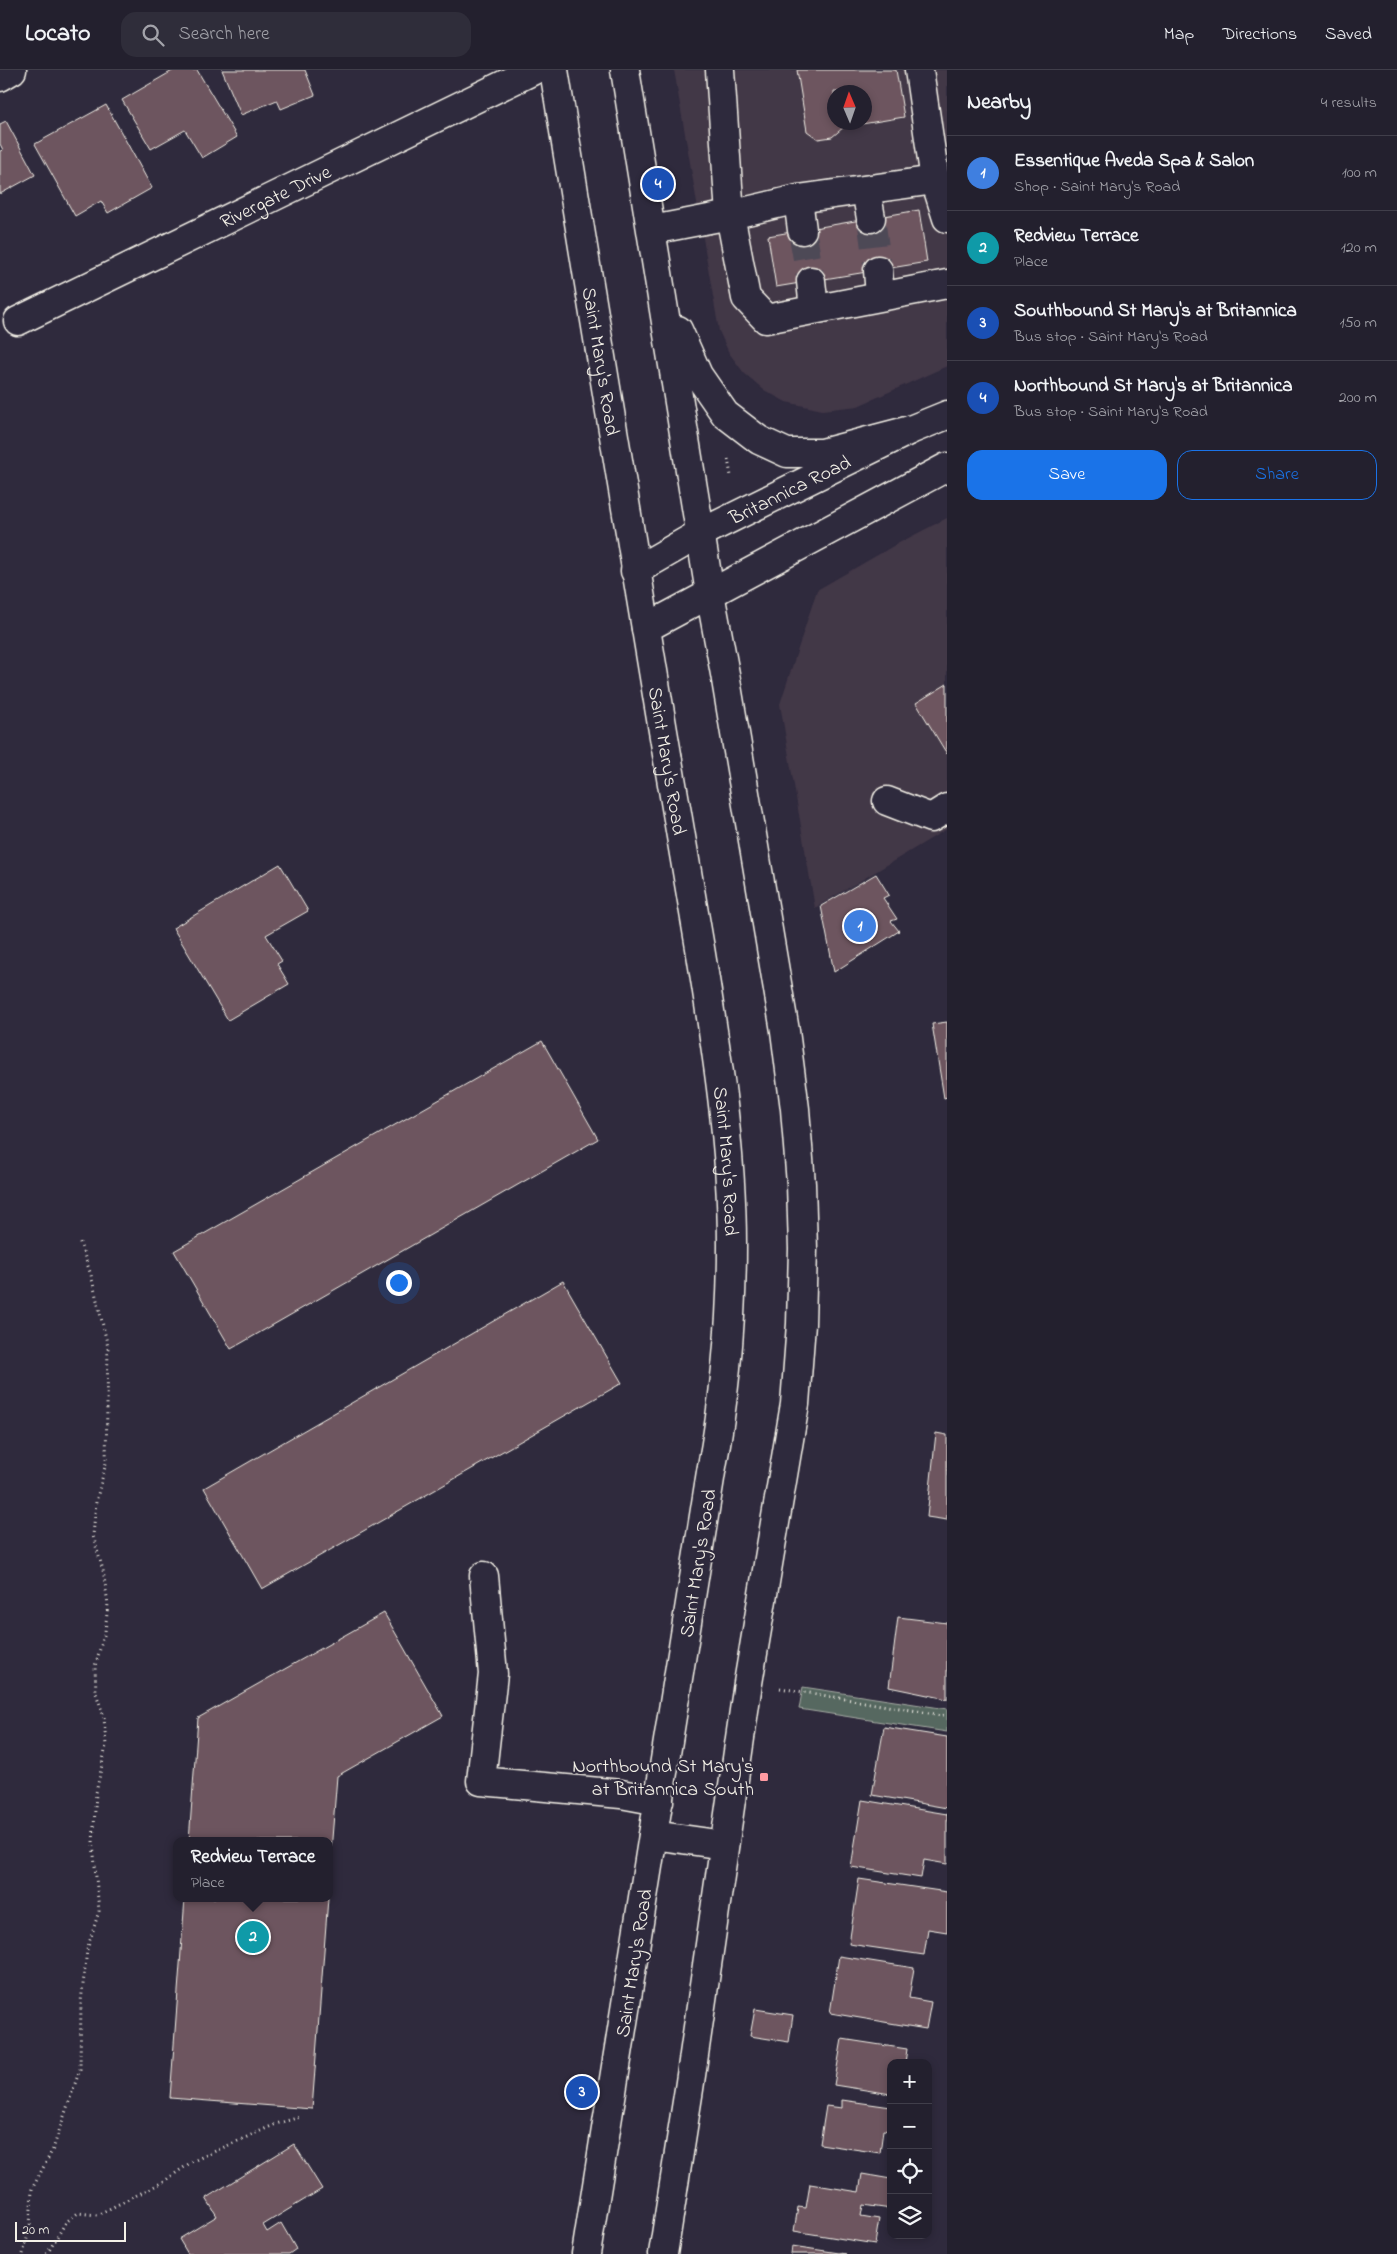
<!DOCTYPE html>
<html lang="en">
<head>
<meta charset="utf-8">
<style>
  body { margin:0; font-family:"Indie Flower",sans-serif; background:#2f2d3a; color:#f1f3f6 }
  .controls { position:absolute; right:15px; bottom:15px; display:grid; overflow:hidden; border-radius:10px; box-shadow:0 2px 8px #0003 }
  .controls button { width:45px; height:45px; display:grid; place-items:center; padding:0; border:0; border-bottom:1px solid #403e4a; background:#23202e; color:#f1f3f6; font:25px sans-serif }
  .compass { position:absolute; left:827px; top:15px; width:45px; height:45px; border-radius:50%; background:#23202e; box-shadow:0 2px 8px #0003; rotate:358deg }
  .scale { position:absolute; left:15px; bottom:12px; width:111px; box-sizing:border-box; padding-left:5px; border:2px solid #f4f1e8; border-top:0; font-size:14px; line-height:18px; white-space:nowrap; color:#f4f1e8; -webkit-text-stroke:4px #2f2a3d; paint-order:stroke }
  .you { position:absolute; left:398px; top:1212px; width:18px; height:18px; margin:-12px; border:4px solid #fff; border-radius:50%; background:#1a73e8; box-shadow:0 0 0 8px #1a73e833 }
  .badge { display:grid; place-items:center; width:32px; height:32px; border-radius:50%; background:#1a73e8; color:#fff; font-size:16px; font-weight:700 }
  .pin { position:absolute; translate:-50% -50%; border:2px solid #fff; box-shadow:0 1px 5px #0006 }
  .popup { position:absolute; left:173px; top:1767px; width:160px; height:65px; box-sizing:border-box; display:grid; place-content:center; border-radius:10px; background:#23202e; filter:drop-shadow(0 1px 4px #0005); font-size:16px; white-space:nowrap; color:#a3a3aa }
  .popup b { font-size:19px; color:#f1f3f6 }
  .popup::after { content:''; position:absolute; left:50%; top:100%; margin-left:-10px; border:10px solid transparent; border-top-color:#23202e }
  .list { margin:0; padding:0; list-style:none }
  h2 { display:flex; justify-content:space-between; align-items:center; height:65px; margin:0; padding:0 20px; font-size:21px }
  h2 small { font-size:16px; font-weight:400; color:#a3a3aa }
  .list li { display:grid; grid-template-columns:32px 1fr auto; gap:15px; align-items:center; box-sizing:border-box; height:75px; padding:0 20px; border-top:1px solid #403e4a }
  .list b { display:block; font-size:19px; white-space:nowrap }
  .list p { margin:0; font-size:16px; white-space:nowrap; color:#a3a3aa }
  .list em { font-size:16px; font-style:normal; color:#a3a3aa }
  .actions { display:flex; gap:10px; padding:15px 20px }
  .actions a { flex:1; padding:11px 0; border:1px solid #1a73e8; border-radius:15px; text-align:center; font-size:18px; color:#1a73e8 }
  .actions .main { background:#1a73e8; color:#fff }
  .icon { flex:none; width:28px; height:28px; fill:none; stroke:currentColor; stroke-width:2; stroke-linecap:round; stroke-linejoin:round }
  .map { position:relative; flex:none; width:947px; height:2184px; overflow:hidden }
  header { display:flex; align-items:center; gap:30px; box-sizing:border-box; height:70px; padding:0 25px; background:#23202e; border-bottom:1px solid #403e4a }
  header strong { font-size:24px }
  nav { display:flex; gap:28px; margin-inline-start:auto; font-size:18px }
  .search { width:350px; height:45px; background:#2f2d3a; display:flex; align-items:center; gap:12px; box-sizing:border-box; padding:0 18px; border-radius:15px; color:#a3a3aa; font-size:19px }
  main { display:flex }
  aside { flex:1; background:#23202e }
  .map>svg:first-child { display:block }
  .built { fill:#423747; fill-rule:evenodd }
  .green { fill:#576861; stroke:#a6aca4 }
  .building { fill:#6d555f; stroke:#f4f1e8; fill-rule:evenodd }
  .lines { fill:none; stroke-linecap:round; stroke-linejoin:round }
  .minor-tunnel { stroke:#4d4857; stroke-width:28; stroke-dasharray:28 14; stroke-linecap:butt }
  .minor-casing { stroke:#f4f1e8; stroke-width:31 }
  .major-casing { stroke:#f4f1e8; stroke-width:31 }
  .path { stroke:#f4f1e8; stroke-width:3; stroke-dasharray:1 4; stroke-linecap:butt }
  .minor { stroke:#2f2a3d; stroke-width:28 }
  .major { stroke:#2f2a3d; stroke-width:28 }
  .poi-dot { fill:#ff9aa2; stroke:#2f2a3d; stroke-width:2 }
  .labels { text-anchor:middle; stroke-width:4; stroke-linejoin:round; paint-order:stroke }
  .street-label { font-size:20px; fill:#f4f1e8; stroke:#2f2a3d }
  .poi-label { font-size:20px; fill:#f4f1e8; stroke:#2f2a3d; text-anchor:end }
</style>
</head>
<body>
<header>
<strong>Locato</strong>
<div class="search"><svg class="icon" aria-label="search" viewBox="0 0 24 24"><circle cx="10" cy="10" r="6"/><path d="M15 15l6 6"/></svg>Search here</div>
<nav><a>Map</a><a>Directions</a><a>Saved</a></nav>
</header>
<main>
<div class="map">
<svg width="947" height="2184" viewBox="0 0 947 2184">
  <rect width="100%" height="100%" fill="#2f2a3d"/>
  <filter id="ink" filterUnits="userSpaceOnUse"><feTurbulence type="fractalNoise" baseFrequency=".02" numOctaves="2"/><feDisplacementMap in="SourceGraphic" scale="10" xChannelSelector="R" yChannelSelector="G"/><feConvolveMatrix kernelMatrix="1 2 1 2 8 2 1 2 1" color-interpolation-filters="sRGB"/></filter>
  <g filter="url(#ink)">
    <g class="built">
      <path d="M674 0H947V296L858 336 822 340 786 332 764 320 744 303 729 283 719 261ZM834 22H864V52H834Z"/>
      <path d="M947 448V759L815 838 780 634 817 520 895 475Z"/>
    </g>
    <path class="green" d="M803 1617 947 1639V1662L799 1639Z"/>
    <g class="building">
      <path d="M174 0H197L237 67 202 88 185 60 151 79 122 30Z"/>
      <path d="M222 0H305L315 25 281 39 277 30 241 45Z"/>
      <path d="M797 0H896L904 47 844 57 832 67 818 69 807 61ZM834 22H864V52H834Z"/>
      <path d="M106 35 152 118 108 143 101 131 75 146 35 74Z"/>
      <path d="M6 51 35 105 0 124V81L3 80 0 74V54Z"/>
      <path d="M919 140 927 192 776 217 768 166Z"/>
      <path d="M947 614V684L916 633Z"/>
      <path d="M280 794 308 841 266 865 282 891 277 894 289 914 228 950 173 858Z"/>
      <path d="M876 804 889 825 883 828 897 849 891 851 899 861 834 902 821 836Z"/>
      <path d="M947 952V1027L944 1028 932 954Z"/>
      <path d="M542 971 598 1069 231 1279 174 1181Z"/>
      <path d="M563 1211 622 1313 262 1519 204 1418Z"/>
      <path d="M936 1363 947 1365V1450L927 1447Z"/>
      <path d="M384 1543 443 1646 337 1706 329 1806V1771H189L198 1648Z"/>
      <path d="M898 1547 947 1553V1629L889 1617Z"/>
      <path d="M884 1657 947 1667V1738L872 1725Z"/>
      <path d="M862 1730 947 1744V1794L924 1790 921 1808 851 1797Z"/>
      <path d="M859 1809 947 1822V1862L928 1859 924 1885 849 1874Z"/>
      <path d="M185 1828H328L312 2039 170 2028Z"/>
      <path d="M839 1886 914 1898 909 1928 931 1932 926 1959 830 1943Z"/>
      <path d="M755 1939 793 1945 789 1972 750 1966Z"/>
      <path d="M842 1969 907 1979 905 1993H891V2024L834 2015Z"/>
      <path d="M842 2030 891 2037V2061L883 2060 880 2083 820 2074 826 2036 842 2038Z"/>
      <path d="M294 2074 322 2119 263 2155 267 2162 281 2153 296 2179 289 2184H188L179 2169 217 2146 206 2128Z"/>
      <path d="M862 2104 891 2109V2139L863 2135 861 2146 879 2149 875 2174 794 2161 798 2137 806 2138 810 2114 859 2122Z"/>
      <path d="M792 2176 846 2184H791Z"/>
    </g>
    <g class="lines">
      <g class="minor-tunnel">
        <path d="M871 148 878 200"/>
        <path d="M802 160 811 211"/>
      </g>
      <defs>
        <g id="minor">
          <path d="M720 0 730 145 798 129 935 110"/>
          <path d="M919 0 935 110 947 148"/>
          <path d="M0 7 12 0"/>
          <path d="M866 120 871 148"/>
          <path d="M798 129 802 160"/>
          <path d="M652 160 730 145 746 228 766 249 947 214"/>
          <path d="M878 200 880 226"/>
          <path d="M811 211 814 239"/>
          <path id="s1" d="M18 251 534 0"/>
          <path id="s2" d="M635 501 701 463 910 360 947 345"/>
          <path d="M646 558 947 397"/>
          <path d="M887 731 931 748 947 738"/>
          <path d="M484 1506 493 1604 481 1711 621 1724 659 1731"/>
        </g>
        <g id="major">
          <path id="s3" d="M554 0C590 220 626 441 663 661 675 733 688 806 700 878 716 976 732 1076 732 1175 732 1251 725 1328 711 1402L586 2184"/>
          <path d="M625 0 710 523 725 604 785 961 795 1039 801 1114 803 1179 801 1254 795 1334 748 1613 689 2019 663 2184"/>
          <path d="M678 260 698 305 725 344 759 370 787 383H822L910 360"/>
          <path d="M653 1765 724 1775"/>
        </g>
      </defs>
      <use href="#minor" class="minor-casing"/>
      <use href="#major" class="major-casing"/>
      <g class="path">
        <path d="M728 389 731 406"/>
        <path d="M780 1618 947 1646"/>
        <path d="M23 2184 30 2157 32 2119 53 2079 80 1999 81 1932 87 1880 99 1841 93 1773 96 1723 106 1676 104 1647 96 1623 95 1596 105 1562 108 1534 103 1500 93 1466 96 1432 106 1393 108 1277 91 1205 79 1170"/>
        <path d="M47 2184 66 2152 78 2143 97 2145 163 2112 193 2091 276 2054 300 2047"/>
      </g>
      <use href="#minor" class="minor"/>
      <use href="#major" class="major"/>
    </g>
  </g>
  <rect class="poi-dot" x="759" y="1702" width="10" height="10" rx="2.5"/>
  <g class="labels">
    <g class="street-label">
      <text dy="7" stroke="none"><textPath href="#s1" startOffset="286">Rivergate Drive</textPath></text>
      <text dy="7" stroke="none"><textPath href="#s3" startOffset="295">Saint Mary's Road</textPath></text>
      <text dy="7" stroke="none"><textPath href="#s2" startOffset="175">Britannica Road</textPath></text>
      <text dy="7" stroke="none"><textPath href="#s3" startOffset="700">Saint Mary's Road</textPath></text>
      <text dy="7" stroke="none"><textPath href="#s3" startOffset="1105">Saint Mary's Road</textPath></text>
      <text transform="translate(697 1493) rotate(-81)" y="7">Saint Mary's Road</text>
      <text transform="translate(633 1893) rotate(-81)" y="7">Saint Mary's Road</text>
    </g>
    <g class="poi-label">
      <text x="754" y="1702">Northbound St Mary's<tspan x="754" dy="23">at Britannica South</tspan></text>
    </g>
  </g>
</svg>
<div class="controls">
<button>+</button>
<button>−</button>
<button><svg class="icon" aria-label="locate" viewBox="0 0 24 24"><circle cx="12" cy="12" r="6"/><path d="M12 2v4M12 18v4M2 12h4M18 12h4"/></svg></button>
<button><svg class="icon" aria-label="layers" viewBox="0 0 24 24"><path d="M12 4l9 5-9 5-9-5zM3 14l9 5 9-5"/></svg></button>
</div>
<svg class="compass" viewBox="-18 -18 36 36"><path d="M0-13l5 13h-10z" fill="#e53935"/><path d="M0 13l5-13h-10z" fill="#a3a3aa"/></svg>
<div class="scale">20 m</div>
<div class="you"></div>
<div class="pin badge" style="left:860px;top:856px;background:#3f7fe0">1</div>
<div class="pin badge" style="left:253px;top:1867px;background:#0f9aa8">2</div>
<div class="popup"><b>Redview Terrace</b>Place</div>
<div class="pin badge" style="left:582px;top:2022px;background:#1a4fb4">3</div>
<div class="pin badge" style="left:658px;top:114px;background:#1a4fb4">4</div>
</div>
<aside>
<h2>Nearby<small>4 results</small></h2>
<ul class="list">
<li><span class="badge" style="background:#3f7fe0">1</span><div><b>Essentique Aveda Spa &amp; Salon</b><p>Shop · Saint Mary's Road</p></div><em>100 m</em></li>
<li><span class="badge" style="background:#0f9aa8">2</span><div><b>Redview Terrace</b><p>Place</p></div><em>120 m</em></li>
<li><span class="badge" style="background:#1a4fb4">3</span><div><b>Southbound St Mary's at Britannica</b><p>Bus stop · Saint Mary's Road</p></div><em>150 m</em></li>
<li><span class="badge" style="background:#1a4fb4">4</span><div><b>Northbound St Mary's at Britannica</b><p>Bus stop · Saint Mary's Road</p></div><em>200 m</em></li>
</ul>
<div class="actions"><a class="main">Save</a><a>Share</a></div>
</aside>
</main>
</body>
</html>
